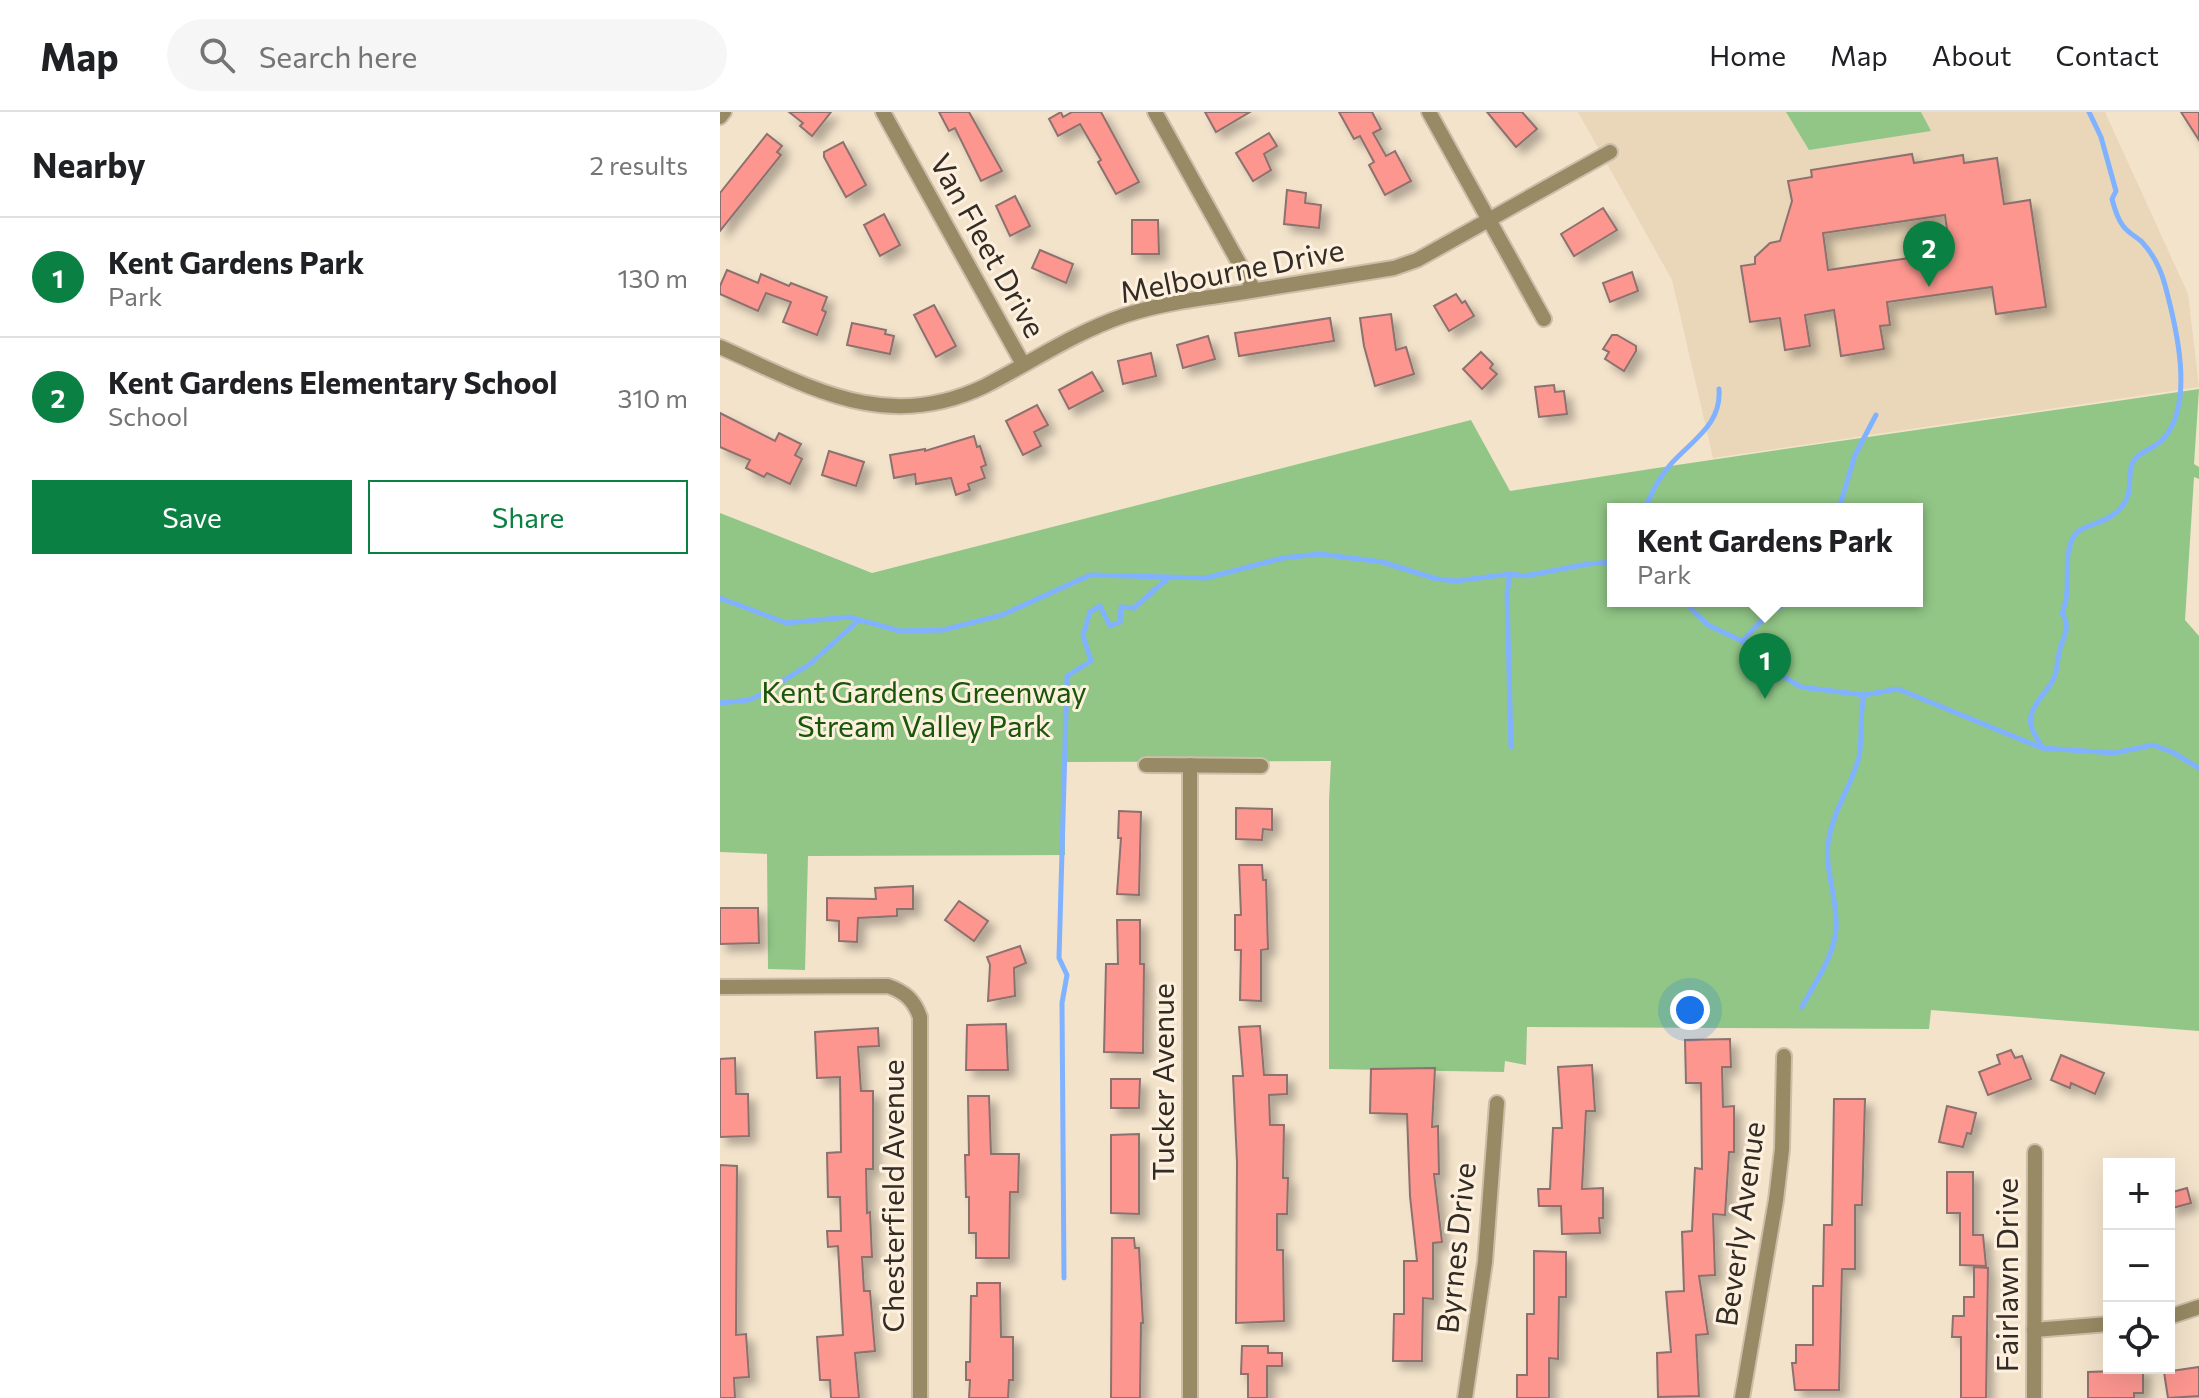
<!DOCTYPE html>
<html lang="en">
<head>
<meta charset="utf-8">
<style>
  body { margin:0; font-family:Commissioner,sans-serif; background:#f6f6f6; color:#202124 }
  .controls { position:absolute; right:24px; bottom:24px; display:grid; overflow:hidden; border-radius:0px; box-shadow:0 8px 32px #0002 }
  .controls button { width:72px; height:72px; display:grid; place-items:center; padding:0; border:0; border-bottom:2px solid #e0e0e0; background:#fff; color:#202124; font:40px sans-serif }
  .you { position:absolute; left:970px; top:898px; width:28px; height:28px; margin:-20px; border:6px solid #fff; border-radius:50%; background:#1a73e8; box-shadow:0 0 0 12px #1a73e833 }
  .badge { display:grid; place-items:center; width:52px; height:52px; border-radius:50%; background:#0b8043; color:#fff; font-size:26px; font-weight:700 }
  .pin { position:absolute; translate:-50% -66px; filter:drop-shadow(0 2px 4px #0008) }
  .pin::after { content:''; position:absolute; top:42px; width:28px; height:24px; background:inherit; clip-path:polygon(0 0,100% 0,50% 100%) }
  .popup { position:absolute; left:887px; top:391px; width:316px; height:104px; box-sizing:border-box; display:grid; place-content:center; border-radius:0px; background:#fff; filter:drop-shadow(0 2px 6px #0005); font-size:26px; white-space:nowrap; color:#757577 }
  .popup b { font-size:30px; color:#202124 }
  .popup::after { content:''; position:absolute; left:50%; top:100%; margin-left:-16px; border:16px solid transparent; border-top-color:#fff }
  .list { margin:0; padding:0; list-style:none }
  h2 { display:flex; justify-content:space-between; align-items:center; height:104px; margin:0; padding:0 32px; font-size:34px }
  h2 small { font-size:26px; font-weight:400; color:#757577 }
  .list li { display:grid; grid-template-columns:52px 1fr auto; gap:24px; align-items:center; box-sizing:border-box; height:120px; padding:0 32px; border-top:2px solid #e0e0e0 }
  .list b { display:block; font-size:30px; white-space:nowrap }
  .list p { margin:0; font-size:26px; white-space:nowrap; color:#757577 }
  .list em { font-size:26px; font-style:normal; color:#757577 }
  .actions { display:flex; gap:16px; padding:24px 32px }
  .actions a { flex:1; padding:18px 0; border:2px solid #0b8043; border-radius:0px; text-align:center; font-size:28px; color:#0b8043 }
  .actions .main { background:#0b8043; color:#fff }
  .icon { flex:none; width:44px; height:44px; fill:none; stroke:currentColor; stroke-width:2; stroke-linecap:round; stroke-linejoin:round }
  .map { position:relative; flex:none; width:1479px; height:1286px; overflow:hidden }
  header { display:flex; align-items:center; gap:48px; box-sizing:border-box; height:112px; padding:0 40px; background:#fff; border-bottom:2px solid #e0e0e0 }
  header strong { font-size:38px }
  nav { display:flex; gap:44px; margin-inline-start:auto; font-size:28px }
  .search { width:560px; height:72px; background:#f6f6f6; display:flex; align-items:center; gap:20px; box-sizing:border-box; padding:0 28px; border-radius:44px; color:#757577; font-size:30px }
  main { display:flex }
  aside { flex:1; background:#fff }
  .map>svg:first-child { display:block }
  .built { fill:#ead7b9 }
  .green { fill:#91c686; fill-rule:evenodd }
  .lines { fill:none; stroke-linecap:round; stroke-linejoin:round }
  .stream { stroke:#81b2ff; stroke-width:5 }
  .building { fill:#fc968f; stroke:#8d716e; stroke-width:2; fill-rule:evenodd; filter:url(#shadow) }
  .minor-casing { stroke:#cdbeaa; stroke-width:18 }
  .minor { stroke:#978a64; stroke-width:14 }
  .labels { text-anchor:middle; stroke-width:6; stroke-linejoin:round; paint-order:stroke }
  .street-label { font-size:30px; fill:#332c24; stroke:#fef0de }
  .park-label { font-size:30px; fill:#185608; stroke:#fef0de }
</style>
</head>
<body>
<header>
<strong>Map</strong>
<div class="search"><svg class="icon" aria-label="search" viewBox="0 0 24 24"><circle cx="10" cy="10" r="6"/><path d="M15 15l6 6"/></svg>Search here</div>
<nav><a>Home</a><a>Map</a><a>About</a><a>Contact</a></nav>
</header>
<main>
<aside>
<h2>Nearby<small>2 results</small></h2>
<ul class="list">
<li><span class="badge">1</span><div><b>Kent Gardens Park</b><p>Park</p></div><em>130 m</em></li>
<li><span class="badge">2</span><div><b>Kent Gardens Elementary School</b><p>School</p></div><em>310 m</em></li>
</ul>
<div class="actions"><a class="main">Save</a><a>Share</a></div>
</aside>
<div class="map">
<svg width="1479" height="1286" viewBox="0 0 1479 1286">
  <defs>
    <filter id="shadow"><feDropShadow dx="7" dy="7" stdDeviation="4" flood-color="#0004"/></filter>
  </defs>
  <rect width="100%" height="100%" fill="#f3e3cb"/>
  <path class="built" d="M858 0H1385L1468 182 1479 275 993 346 952 168Z"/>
  <g class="green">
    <path d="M1066 0H1201L1211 19 1089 38Z"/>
    <path d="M1479 277 1474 352 1479 355V367L1474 365 1465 508 1479 524V919L1211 898 1209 917 807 915 806 953 785 949 784 960 609 957V689L611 649 344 650 345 743 88 744 85 858 48 857 47 742 0 740V401L152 461 751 308 790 379C1019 342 1249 311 1479 277ZM893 397H1197V489H893Z"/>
  </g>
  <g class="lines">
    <g class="stream">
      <path d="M925 397C931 381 939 366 950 353 971 329 1002 313 999 277"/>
      <path d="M1116 397 1121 390 1135 343 1156 303"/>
      <path d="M790 462 787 481 791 635"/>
      <path d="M0 486 66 511 129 505 180 519 223 518 282 503 370 463 486 466 563 446 600 442 662 450 717 467 736 469 790 462 805 464 868 452 893 450"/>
      <path d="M963 489 988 513 1022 529 1054 559 1081 575 1144 583 1178 577 1322 636 1394 641 1433 633 1452 640 1479 656"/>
      <path d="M1022 529 1048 502 1070 489"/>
      <path d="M0 591 29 588 40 583 90 552 139 508"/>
      <path d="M1322 636C1319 629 1312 620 1311 613 1307 596 1326 582 1333 568 1338 558 1337 547 1340 537 1344 523 1351 515 1342 501 1353 477 1341 445 1354 424 1361 412 1385 413 1400 397 1417 378 1404 361 1415 347 1423 338 1437 335 1444 326 1475 290 1456 214 1445 173 1441 158 1433 142 1422 130 1418 126 1412 123 1408 119 1399 112 1395 98 1392 87L1396 79 1381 25 1369 0"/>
      <path d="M1082 895C1095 870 1114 845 1116 817 1118 788 1105 760 1108 731 1113 697 1131 676 1139 645 1143 625 1139 604 1144 583"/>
      <path d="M344 1166 342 891 347 863 339 846 347 564 371 549 363 523 370 500 380 494 390 514 400 510 401 495 414 496 447 467"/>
    </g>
  </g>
  <g class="building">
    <path d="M69 0H111L92 24 80 14 83 11Z"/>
    <path d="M219 0H249L282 59 261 69 235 16 229 19Z"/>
    <path d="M341 0 343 5 352 0H381L419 70 396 82 378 50 381 48 360 12 338 24 329 7Z"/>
    <path d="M485 0H530L496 20Z"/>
    <path d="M619 0H652L661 17 653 21 666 44 675 39 691 69 665 83 649 53 654 50 640 24 634 27Z"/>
    <path d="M767 0H802L817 17 796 35Z"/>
    <path d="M1461 0H1479V28Z"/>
    <path d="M549 21 557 34 544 42 551 58 533 69 516 41Z"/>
    <path d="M47 22 62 34 57 40 61 43 0 119V81Z"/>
    <path d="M123 30 146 73 126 85 104 45V40Z"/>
    <path d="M1192 42 1194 51 1243 43 1244 51 1277 46 1284 92 1310 88 1326 195 1276 202 1272 175 1167 190 1170 213 1160 214 1164 237 1121 244 1114 198 1085 203 1090 234 1065 238 1060 206 1030 210 1021 154 1035 152V145L1050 131 1060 129 1072 89 1068 69 1092 65 1091 58ZM1225 103 1230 140 1108 158 1103 121Z"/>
    <path d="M567 78 586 81 585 91 601 93 599 116 564 112Z"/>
    <path d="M295 84 310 114 290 124 276 94Z"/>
    <path d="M883 96 897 118 854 144 841 122Z"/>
    <path d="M164 102 180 133 160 144 144 113Z"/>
    <path d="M412 108H438L439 142H412Z"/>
    <path d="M320 138 353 152 346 171 312 156Z"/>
    <path d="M7 158 38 171 41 162 69 174 71 171 107 185 102 198 106 200 97 223 63 210 71 190 46 181 38 199 0 182V174Z"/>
    <path d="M912 160 918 179 890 190 883 171Z"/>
    <path d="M736 182 742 191 745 189 754 204 729 219 714 194Z"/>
    <path d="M214 193 236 234 216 245 194 203Z"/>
    <path d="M671 202 676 238 686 235 694 262 655 274 644 234 640 206Z"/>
    <path d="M610 206 614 229 519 244 515 221Z"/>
    <path d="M132 211 166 218 165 222 174 224 170 242 127 233Z"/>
    <path d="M892 223H897L916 234V239L904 259 885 247 889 240 883 237Z"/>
    <path d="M488 224 495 247 463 256 457 233Z"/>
    <path d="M761 240 773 252 770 256 777 262 762 277 743 257Z"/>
    <path d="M431 241 436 264 403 272 398 249Z"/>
    <path d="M372 260 383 279 349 297 339 278Z"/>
    <path d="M834 273 835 280 844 279 847 302 819 305 815 275Z"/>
    <path d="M317 293 328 313 314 320 321 334 303 343 286 309Z"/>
    <path d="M0 301 55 329 59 321 81 332 75 343 82 347 70 372 47 361 44 365 26 356 30 348 0 335Z"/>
    <path d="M254 324 257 335 260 334 266 353 261 355 265 366 248 372 250 378 236 383 231 366 196 372 195 362 174 366 170 343 205 337V339Z"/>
    <path d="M109 339 144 350 136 374 102 363Z"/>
    <path d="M516 696 552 697V718L543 717 542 728 516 727Z"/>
    <path d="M399 699 421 700 419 783 397 782 401 726H398Z"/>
    <path d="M519 753H542L543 768H546L548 837 541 838V889L520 888 521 838H515V803H521Z"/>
    <path d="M193 774V797H177V804L138 806 137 830 119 829V809L107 808V786L156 787 155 776Z"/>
    <path d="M239 789 268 809 254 829 225 808Z"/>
    <path d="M0 796H38L39 831 0 832Z"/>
    <path d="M397 808H420V852H424L423 941 384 940 386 852H398Z"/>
    <path d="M300 834 306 851 294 856 295 884 268 889 270 853 267 845Z"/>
    <path d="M286 912 288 958H246L247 913Z"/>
    <path d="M540 914 544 963H567V982L549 983 550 1013H564L563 1066H568L567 1102H557V1138H563L564 1209 516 1211 517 1050 513 964H523L519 915Z"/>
    <path d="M158 916 159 934 138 935 141 979H153V1057H146L147 1101 150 1100 152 1145H142L144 1179H150L155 1239 135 1241 139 1286H111L110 1268H100L97 1225 123 1223 118 1134 108 1135 107 1119H121L120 1085H108L107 1041 121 1040 120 965 97 966 95 920Z"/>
    <path d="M1010 927 1011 955H1002L1003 995 1014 994V1040H1009L1005 1103 993 1102 995 1163 979 1164 988 1222 976 1223 979 1284 938 1285 937 1241 951 1240 946 1180 964 1179 962 1120 972 1119 975 1056 982 1057 981 971H966L965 928Z"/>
    <path d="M1291 938 1295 946 1302 944 1311 967 1268 983 1259 960 1280 952 1277 943Z"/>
    <path d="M1341 943 1384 961 1375 982 1351 971 1350 976 1331 968Z"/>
    <path d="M15 946 16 982H28L29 1024 0 1025V947Z"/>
    <path d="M872 953 875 999H866L862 1077 883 1076V1106H879L880 1121 842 1122 841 1094H819L818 1077H830L833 1016H842L838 955Z"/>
    <path d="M715 956 712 1015 718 1014 719 1062H714L722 1130 713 1131V1187L703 1186 702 1249H673L674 1202H684V1149H697L690 1084 687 1002 650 1001 651 957Z"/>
    <path d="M391 967H420L419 996H391Z"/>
    <path d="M248 984H269L271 1042H299L298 1080H290L289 1146H256V1121H249V1085H246L245 1043H249Z"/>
    <path d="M1114 987H1145L1142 1093H1135V1157H1122L1119 1278H1075L1072 1251H1076V1233H1093V1174H1103L1104 1113H1112Z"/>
    <path d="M1227 994 1256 1001 1251 1022 1247 1021 1243 1035 1219 1030Z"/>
    <path d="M419 1022V1102L391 1101V1023Z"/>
    <path d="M0 1053 17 1054 16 1223 26 1222 29 1265 14 1266 15 1286H0Z"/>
    <path d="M1227 1060H1253V1123H1263L1266 1154 1240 1153V1101H1227Z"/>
    <path d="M1467 1076 1471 1091 1449 1097V1081Z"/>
    <path d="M392 1126H414L415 1136H419L423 1211H421L420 1286H391Z"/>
    <path d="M814 1139 846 1140V1185H839L838 1247 829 1246V1286H797V1263H807V1202H814Z"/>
    <path d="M1254 1155 1268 1156 1266 1286H1241V1225H1232L1233 1204H1244V1185H1254Z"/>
    <path d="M257 1171H280L281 1225H293V1268H289L288 1286H249L250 1268H246V1250H250L251 1184H257Z"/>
    <path d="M522 1234H548V1241H562V1254H547V1286H528V1262H521Z"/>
    <path d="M1479 1255V1284L1448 1286 1444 1260Z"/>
    <path d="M1393 1256H1423V1281H1414V1286H1368V1260L1394 1259Z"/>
  </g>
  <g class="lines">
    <defs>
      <g id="minor">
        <path d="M163 0 303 252"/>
        <path d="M435 0 534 178"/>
        <path d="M709 0 824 207"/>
        <path d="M0 5 4 0"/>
        <path d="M0 235C90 275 166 322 265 274 312 250 355 220 406 203 440 192 476 187 512 182 566 173 620 165 674 156L697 148 890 40"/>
        <path d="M426 653 541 654"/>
        <path d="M470 653V1286"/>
        <path d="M0 875 168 874C185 880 194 888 200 905V1286"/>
        <path d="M1449 1205 1479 1195"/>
        <path d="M1314 1218 1389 1212"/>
        <path d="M745 1286 765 1150 777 991"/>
        <path d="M1022 1286 1056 1088 1062 1037 1064 944"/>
        <path d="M1314 1286 1315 1040"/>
      </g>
    </defs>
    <use href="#minor" class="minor-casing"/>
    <use href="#minor" class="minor"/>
  </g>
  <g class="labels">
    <g class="street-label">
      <text transform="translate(267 134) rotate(61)" y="10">Van Fleet Drive</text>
      <text transform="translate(512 160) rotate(-11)" y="10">Melbourne Drive</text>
      <text transform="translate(444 970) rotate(-90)" y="10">Tucker Avenue</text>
      <text transform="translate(174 1084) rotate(-90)" y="10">Chesterfield Avenue</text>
      <text transform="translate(1021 1112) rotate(-82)" y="10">Beverly Avenue</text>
      <text transform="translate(737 1136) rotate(-84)" y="10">Byrnes Drive</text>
      <text transform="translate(1288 1163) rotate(-90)" y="10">Fairlawn Drive</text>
    </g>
    <g class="park-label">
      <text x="204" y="591">Kent Gardens Greenway<tspan x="204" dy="34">Stream Valley Park</tspan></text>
    </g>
  </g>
</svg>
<div class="controls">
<button>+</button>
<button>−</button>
<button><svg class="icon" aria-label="locate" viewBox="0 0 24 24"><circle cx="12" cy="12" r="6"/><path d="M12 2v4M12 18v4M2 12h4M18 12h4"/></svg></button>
</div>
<div class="you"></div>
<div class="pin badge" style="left:1045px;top:587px">1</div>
<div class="popup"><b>Kent Gardens Park</b>Park</div>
<div class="pin badge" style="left:1209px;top:175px">2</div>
</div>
</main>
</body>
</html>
